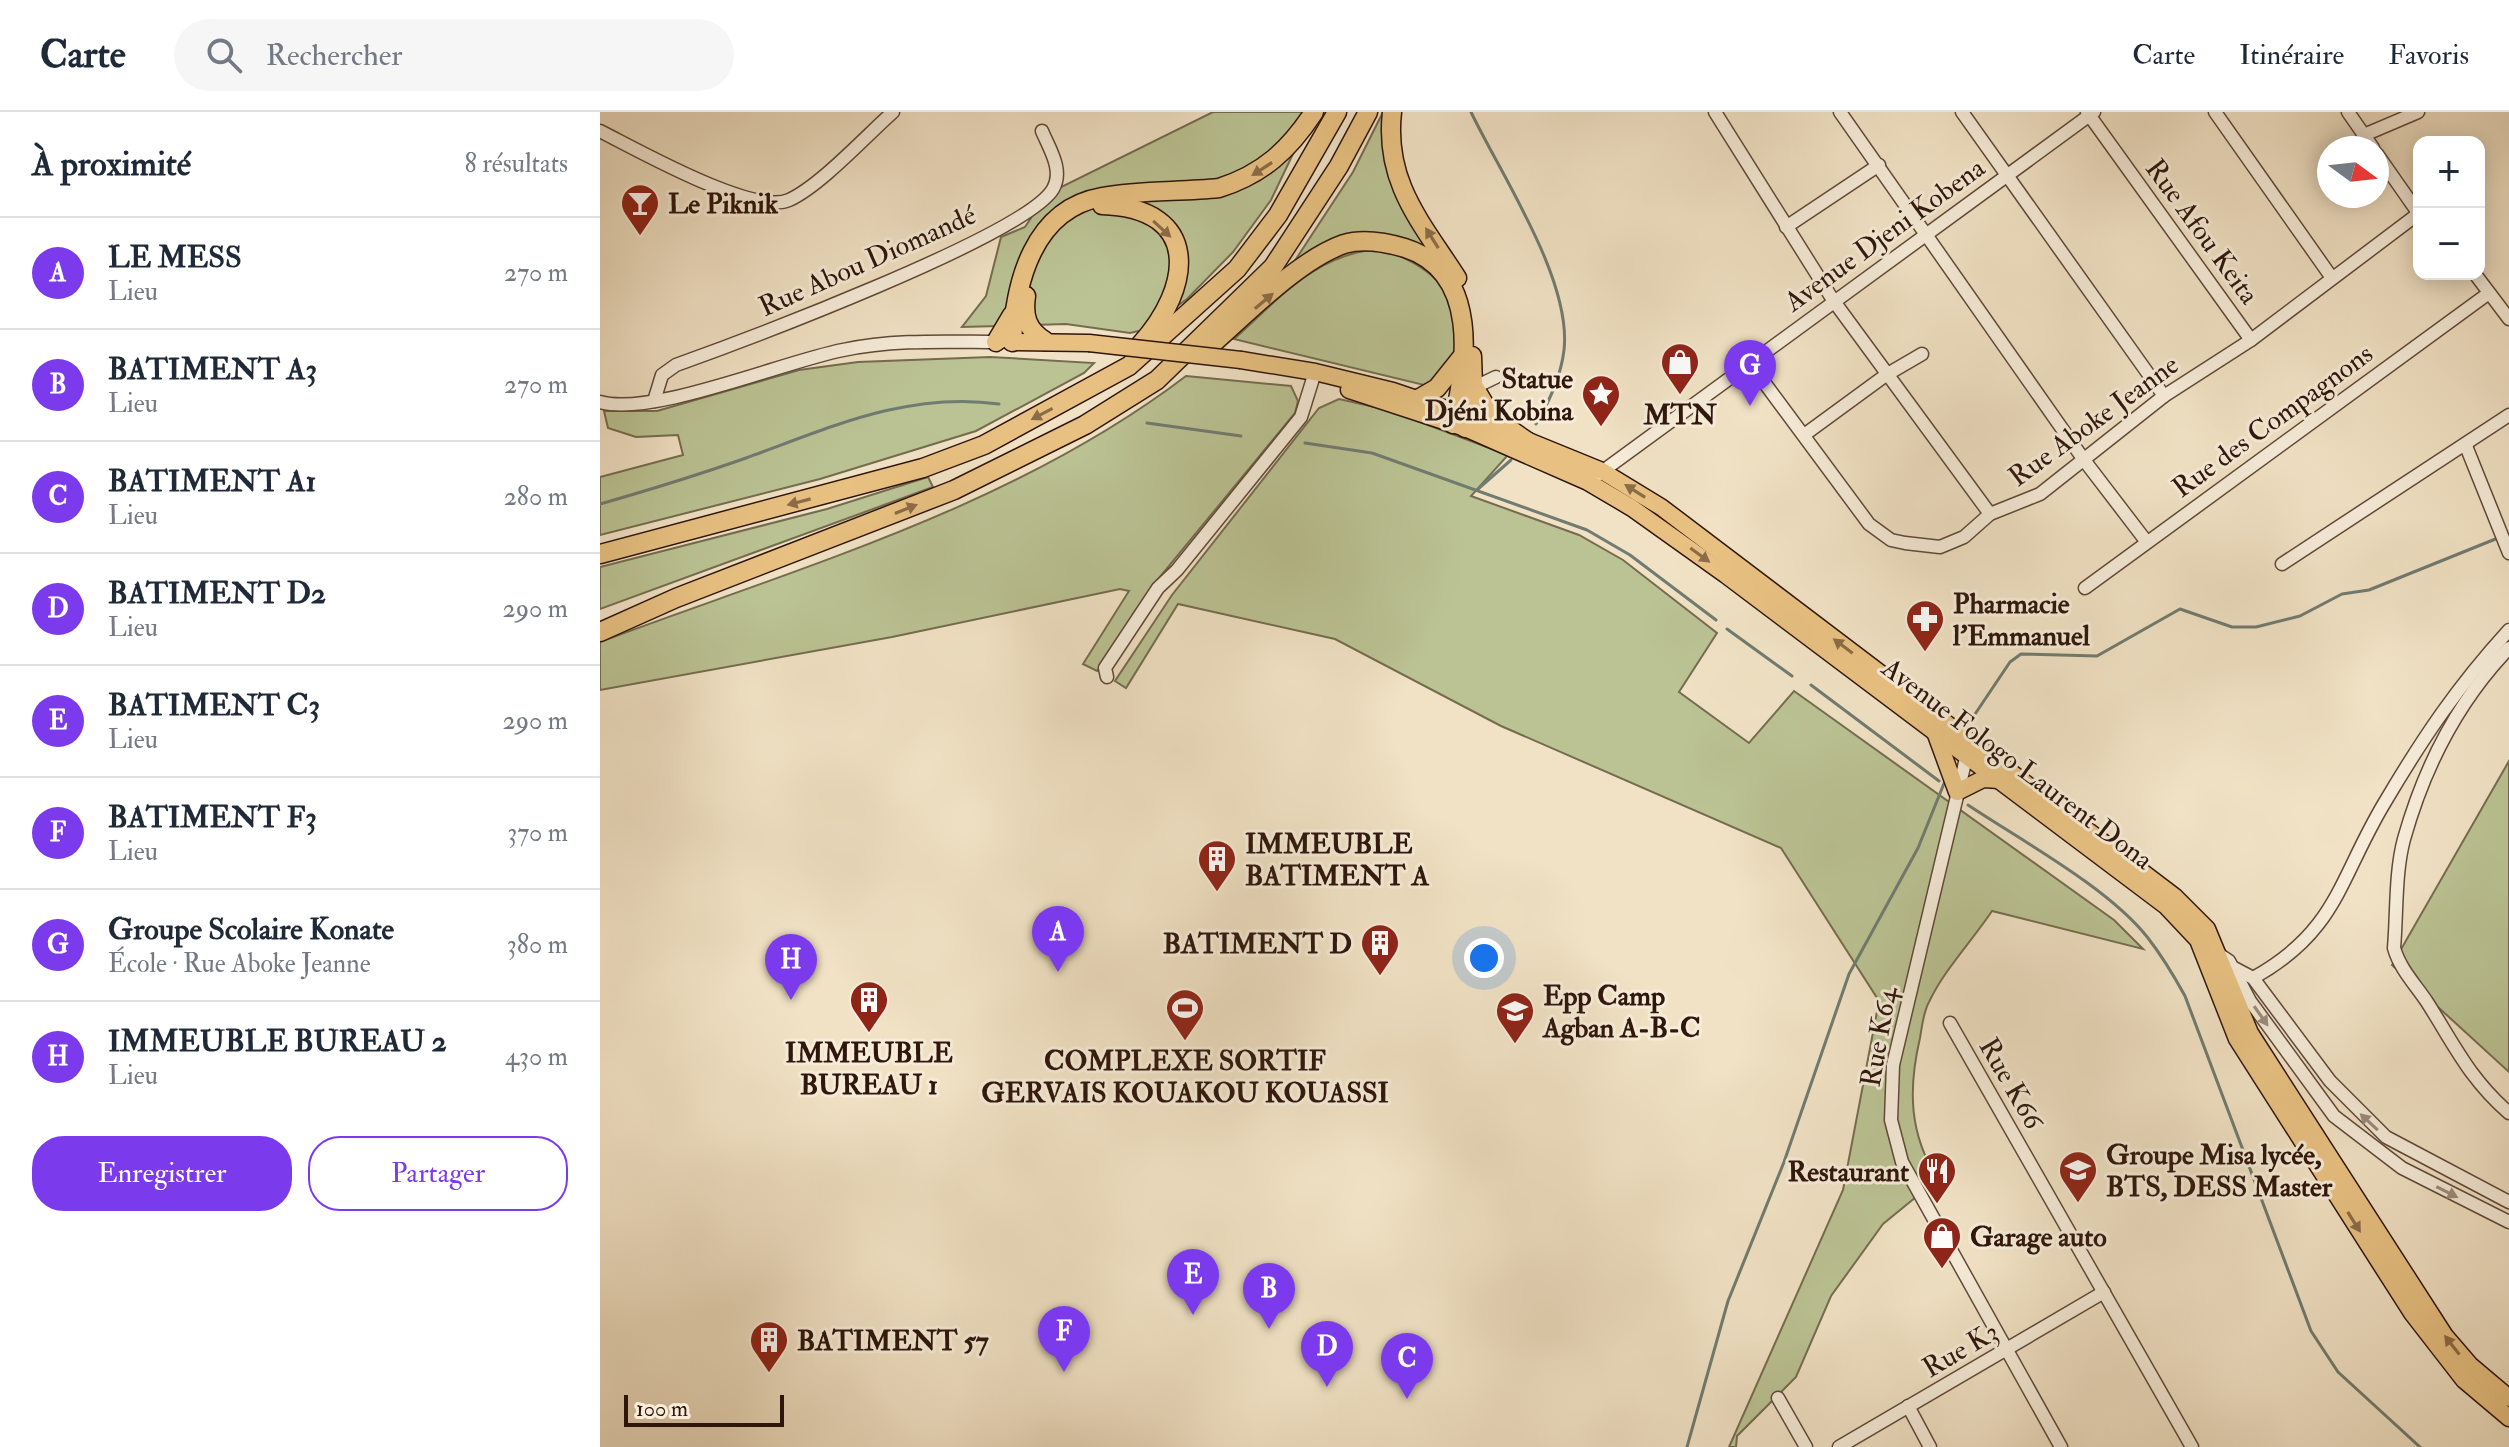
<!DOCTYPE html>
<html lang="fr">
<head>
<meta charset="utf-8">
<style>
  body { margin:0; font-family:"IM FELL Double Pica",serif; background:#f6f6f7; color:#1f2937 }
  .controls { position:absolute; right:24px; top:24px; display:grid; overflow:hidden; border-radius:16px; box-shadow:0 4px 20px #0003 }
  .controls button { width:72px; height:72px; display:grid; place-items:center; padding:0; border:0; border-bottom:2px solid #e0e1e3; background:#fff; color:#1f2937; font:40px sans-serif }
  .compass { position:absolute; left:1717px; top:24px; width:72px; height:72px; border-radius:50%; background:#fff; box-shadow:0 4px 20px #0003; rotate:105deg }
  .scale { position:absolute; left:24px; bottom:20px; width:160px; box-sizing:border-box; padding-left:8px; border:4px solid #2f160c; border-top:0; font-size:22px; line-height:28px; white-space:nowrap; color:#2f160c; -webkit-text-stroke:6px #f6ecd9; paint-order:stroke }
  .you { position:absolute; left:884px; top:846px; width:28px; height:28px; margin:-20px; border:6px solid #fff; border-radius:50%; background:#1a73e8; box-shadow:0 0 0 12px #1a73e833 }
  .badge { display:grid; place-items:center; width:52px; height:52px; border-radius:50%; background:#7c3aed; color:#fff; font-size:26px; font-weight:700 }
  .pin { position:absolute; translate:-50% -66px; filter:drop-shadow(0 2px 4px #0008) }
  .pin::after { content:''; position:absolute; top:42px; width:28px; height:24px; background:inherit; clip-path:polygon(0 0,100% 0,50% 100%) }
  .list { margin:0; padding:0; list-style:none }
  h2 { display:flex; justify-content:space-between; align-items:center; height:104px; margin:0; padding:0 32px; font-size:34px }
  h2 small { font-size:26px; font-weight:400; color:#747a83 }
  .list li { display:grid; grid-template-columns:52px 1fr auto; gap:24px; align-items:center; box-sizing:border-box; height:112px; padding:0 32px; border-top:2px solid #e0e1e3 }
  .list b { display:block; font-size:30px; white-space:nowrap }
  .list p { margin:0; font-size:26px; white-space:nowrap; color:#747a83 }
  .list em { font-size:26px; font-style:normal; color:#747a83 }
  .actions { display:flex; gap:16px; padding:24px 32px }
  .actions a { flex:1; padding:18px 0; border:2px solid #7c3aed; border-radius:32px; text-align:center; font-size:28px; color:#7c3aed }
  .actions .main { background:#7c3aed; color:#fff }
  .icon { flex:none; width:44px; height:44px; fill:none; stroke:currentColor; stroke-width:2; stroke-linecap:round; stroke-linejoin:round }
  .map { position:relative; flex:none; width:1909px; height:1335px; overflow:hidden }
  header { display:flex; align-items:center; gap:48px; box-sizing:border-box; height:112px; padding:0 40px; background:#fff; border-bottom:2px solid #e0e1e3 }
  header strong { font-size:38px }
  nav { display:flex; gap:44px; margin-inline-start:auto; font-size:28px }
  .search { width:560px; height:72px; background:#f6f6f7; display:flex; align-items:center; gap:20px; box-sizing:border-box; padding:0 28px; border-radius:44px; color:#747a83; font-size:30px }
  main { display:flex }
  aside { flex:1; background:#fff }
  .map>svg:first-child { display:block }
  .green { fill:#bbc394; stroke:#756c50; stroke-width:2 }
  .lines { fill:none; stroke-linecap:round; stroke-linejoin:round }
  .stream { stroke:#707b71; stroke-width:3 }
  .minor-casing { stroke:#60493a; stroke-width:15 }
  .major-casing { stroke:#2f160c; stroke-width:19 }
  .highway-casing { stroke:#2f160c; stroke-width:21 }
  .minor { stroke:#f6ecd9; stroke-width:12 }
  .major { stroke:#e8c182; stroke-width:16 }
  .highway { stroke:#e8c182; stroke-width:18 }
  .major-bridge-casing { stroke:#2f160c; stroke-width:19; stroke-linecap:butt }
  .major-bridge { stroke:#e8c182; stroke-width:16 }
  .oneway { fill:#8c6c47 }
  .oneway2 { fill:#9c8c7d }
  .labels { text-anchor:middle; stroke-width:6; stroke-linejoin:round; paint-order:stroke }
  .poi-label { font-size:28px; font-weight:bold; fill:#2f160c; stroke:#f6ecd9; text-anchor:start }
  .street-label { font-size:28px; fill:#2f160c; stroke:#f6ecd9 }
</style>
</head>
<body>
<header>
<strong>Carte</strong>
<div class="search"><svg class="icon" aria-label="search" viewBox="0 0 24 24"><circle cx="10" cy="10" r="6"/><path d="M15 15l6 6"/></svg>Rechercher</div>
<nav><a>Carte</a><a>Itinéraire</a><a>Favoris</a></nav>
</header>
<main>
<aside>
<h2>À proximité<small>8 résultats</small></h2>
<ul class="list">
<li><span class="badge">A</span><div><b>LE MESS</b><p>Lieu</p></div><em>270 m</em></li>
<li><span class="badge">B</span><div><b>BATIMENT A3</b><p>Lieu</p></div><em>270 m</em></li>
<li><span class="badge">C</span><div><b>BATIMENT A1</b><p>Lieu</p></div><em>280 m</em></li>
<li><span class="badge">D</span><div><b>BATIMENT D2</b><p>Lieu</p></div><em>290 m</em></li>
<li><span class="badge">E</span><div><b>BATIMENT C3</b><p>Lieu</p></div><em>290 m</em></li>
<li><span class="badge">F</span><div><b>BATIMENT F3</b><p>Lieu</p></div><em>370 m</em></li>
<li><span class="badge">G</span><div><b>Groupe Scolaire Konate</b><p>École · Rue Aboke Jeanne</p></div><em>380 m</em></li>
<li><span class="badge">H</span><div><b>IMMEUBLE BUREAU 2</b><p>Lieu</p></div><em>430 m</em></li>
</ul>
<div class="actions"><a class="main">Enregistrer</a><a>Partager</a></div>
</aside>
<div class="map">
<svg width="1909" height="1335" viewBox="0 0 1909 1335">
  <rect width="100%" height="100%" fill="#f1e2c5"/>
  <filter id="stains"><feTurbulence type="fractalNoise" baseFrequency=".0025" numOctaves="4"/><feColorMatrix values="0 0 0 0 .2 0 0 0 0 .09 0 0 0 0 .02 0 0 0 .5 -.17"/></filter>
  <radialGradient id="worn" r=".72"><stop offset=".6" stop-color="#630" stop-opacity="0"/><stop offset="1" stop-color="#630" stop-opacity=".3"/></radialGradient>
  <g class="green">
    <path d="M613 0H713L671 88 633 140 587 187 543 218 530 221 466 212 362 215 386 184 401 125 425 115 447 82Z"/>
    <path d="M783 0 828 135C773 120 743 114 694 150L753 60Z"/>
    <path d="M784 137C839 160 856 177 857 238L828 274 634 227C681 185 718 139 784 137Z"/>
    <path d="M390 245 494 251 484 261 376 319 220 367 0 423V365L83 343 78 323 36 325 8 316 4 299H57L199 258 258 250Z"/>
    <path d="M586 264 691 274 698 289 695 301 554 472 497 559 483 552 529 479 520 477 292 525 0 578V530C200 455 414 395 586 264Z"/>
    <path d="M739 287 788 298 908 343 871 384 979 423 1023 448 1117 521 1079 580 1149 631 1194 579 1514 808 1543 837 1392 799C1372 829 1344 858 1329 890 1323 901 1322 915 1320 926 1308 977 1309 1023 1338 1067L1283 1112 1231 1184 1196 1265 1137 1324 1136 1335H1129L1243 1078 1279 889 1181 736 901 614 735 527 578 492 526 576 515 569 572 483 719 296Z"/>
    <path d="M328 365 333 375 0 497V455L227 397Z"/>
    <path d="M1909 649V960L1792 853Z"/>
  </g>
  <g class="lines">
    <g class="stream">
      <path d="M871 0C901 63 972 168 964 238 961 264 949 290 936 312"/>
      <path d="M547 311 641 324"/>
      <path d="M705 331 772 341 987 418 1030 443 1116 508"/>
      <path d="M878 377 911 348"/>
      <path d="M0 392C49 378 98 363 146 346 229 316 308 279 399 292"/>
      <path d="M1127 517 1192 564"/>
      <path d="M1211 573 1339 669"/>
      <path d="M1365 617 1410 550 1421 542 1497 544 1580 497 1632 515H1656L1700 504 1742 482 1769 478 1898 426"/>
      <path d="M1368 693C1422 729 1509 776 1548 826 1562 844 1574 864 1585 884L1711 1219 1738 1260 1820 1335"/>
      <path d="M1087 1335 1128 1189 1184 1050 1249 862 1318 736 1345 669"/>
    </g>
    <defs>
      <g id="minor">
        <path d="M1115 0 1233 188 1390 402"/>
        <path d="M1240 0 1484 348 1546 429"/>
        <path d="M1362 0 1564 284"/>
        <path d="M1487 0 1651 228"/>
        <path d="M1615 0 1732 166"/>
        <path d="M1748 0 1773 36"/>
        <path d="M0 19C36 37 154 104 189 88 220 74 266 24 293 0"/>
        <path d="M1764 23 1818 0"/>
        <path d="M1777 42 1819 102"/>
        <path d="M1186 115 1279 53"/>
        <path d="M1875 162 1909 207"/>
        <path d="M1149 250 1269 412 1291 428 1305 431 1340 435 1364 425 1390 402 1440 382 1564 284 1651 228 1818 102"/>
        <path d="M871 277 896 265"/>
        <path d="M54 289 62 263 76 253C140 230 425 124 453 77 464 58 449 36 442 19"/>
        <path d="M0 290C52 305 185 249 243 238 296 227 347 230 401 230"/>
        <path d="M1204 323 1286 263 1322 242"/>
        <path d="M1866 334 1909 441"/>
        <path d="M996 364 1494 0"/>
        <path d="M1682 452 1909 303"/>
        <path d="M1485 476 1889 181"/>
        <path d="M1909 536C1858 589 1824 656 1804 727 1795 760 1797 801 1794 836 1800 857 1815 872 1827 890 1855 934 1869 966 1909 1001"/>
        <path d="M507 565 505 556 558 476 577 458 701 305 715 260"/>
        <path d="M1368 638 1293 953 1291 1008 1302 1050 1461 1335"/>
        <path d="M1617 841 1629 849 1650 889 1734 1004 1802 1056 1909 1110"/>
        <path d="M1634 856 1653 866 1730 969 1786 1025 1909 1090"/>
        <path d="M1653 866C1738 819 1739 766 1785 690 1824 624 1858 574 1909 518"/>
        <path d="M1350 911 1592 1335"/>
        <path d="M1178 1286 1206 1335"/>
        <path d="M1308 1294 1330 1335"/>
        <path d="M1239 1335 1504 1180"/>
      </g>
      <g id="major">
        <path d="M412 230 489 231"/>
        <path d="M641 248 715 260 793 279 867 304 1002 359 1061 395 1574 784 1607 817 1650 921 1845 1224 1870 1253 1909 1286"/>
        <path d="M749 278 865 316 988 370 1032 396 1126 463 1566 794 1598 828 1637 927 1812 1201 1864 1268 1909 1306"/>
        <path d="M1335 620 1357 680 1383 667 1400 668"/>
      </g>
      <g id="highway">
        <path d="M792 0C784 70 821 110 857 166"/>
        <path d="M502 93C602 96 593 175 540 233"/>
        <path d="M426 184C423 204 427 218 445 229"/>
        <path d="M396 230 412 203"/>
        <path d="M412 230C415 171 433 97 502 85 540 78 580 80 619 76 663 62 689 38 714 0"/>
        <path d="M603 240C642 207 696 149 744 132 764 126 785 130 805 136 880 160 867 252 853 312"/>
        <path d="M873 273 892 305 931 332"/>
        <path d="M818 287 837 276 861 246"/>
        <path d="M865 316 873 273 872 244"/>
        <path d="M0 442 323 356 384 333 529 254 637 157 678 103 737 0"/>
        <path d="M0 520 76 486 354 378 485 313 557 268 673 155 739 54 768 0"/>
      </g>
    </defs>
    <use href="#minor" class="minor-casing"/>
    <use href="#major" class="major-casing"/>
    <use href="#highway" class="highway-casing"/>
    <use href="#minor" class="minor"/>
    <use href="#major" class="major"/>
    <use href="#highway" class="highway"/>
    <defs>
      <path id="major-bridge" d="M489 231 641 248"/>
    </defs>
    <use href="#major-bridge" class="major-bridge-casing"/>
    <use href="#major-bridge" class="major-bridge"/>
  </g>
  <defs><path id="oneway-solid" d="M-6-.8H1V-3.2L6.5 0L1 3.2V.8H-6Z" transform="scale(2)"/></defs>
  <g class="oneway">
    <use href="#oneway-solid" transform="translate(662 57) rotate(147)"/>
    <use href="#oneway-solid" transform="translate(562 117) rotate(43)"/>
    <use href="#oneway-solid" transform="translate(832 126) rotate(-122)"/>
    <use href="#oneway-solid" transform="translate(664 189) rotate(-40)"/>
    <use href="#oneway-solid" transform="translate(442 302) rotate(152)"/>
    <use href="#oneway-solid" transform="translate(1035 379) rotate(-148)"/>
    <use href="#oneway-solid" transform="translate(199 390) rotate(165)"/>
    <use href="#oneway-solid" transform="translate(306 397) rotate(-22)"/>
    <use href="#oneway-solid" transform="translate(1100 443) rotate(36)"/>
    <use href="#oneway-solid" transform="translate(1243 534) rotate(-143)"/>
    <use href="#oneway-solid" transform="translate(1754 1110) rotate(58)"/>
    <use href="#oneway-solid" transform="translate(1852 1233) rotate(-128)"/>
  </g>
  <g class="oneway2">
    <use href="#oneway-solid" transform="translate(1661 904) rotate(55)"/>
    <use href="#oneway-solid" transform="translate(1769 1010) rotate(-137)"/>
    <use href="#oneway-solid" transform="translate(1847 1080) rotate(27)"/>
  </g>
  <defs>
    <symbol id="bar-pin" viewBox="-11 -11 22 30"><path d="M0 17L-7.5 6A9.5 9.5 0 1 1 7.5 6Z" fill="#8f2418" stroke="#f6ecd9"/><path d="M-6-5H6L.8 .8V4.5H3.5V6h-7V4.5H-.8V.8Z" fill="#fff"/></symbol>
    <symbol id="shop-pin" viewBox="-11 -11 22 30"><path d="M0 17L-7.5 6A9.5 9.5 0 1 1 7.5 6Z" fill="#8f2418" stroke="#f6ecd9"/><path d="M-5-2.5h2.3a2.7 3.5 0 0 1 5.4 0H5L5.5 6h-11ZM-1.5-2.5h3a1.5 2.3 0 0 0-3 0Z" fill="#fff"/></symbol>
    <symbol id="sight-pin" viewBox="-11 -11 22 30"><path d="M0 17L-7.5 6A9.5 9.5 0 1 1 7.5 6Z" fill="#8f2418" stroke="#f6ecd9"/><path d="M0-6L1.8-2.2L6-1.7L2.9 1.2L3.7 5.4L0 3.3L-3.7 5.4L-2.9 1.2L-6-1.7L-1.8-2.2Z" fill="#fff"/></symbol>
    <symbol id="pharmacy-pin" viewBox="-11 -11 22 30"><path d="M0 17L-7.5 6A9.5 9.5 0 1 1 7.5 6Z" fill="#8f2418" stroke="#f6ecd9"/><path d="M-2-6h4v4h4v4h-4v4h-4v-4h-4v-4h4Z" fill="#fff"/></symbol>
    <symbol id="building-pin" viewBox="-11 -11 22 30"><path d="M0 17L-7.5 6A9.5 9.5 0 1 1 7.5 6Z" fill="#8f2418" stroke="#f6ecd9"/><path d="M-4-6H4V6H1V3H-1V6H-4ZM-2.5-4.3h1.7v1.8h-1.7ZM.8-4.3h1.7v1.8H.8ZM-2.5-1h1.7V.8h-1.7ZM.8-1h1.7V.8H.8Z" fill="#fff"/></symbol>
    <symbol id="stadium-pin" viewBox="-11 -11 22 30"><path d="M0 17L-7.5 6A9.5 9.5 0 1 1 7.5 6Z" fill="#8f2418" stroke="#f6ecd9"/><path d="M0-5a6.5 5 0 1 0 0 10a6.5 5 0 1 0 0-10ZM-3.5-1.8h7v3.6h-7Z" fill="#fff"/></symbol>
    <symbol id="school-pin" viewBox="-11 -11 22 30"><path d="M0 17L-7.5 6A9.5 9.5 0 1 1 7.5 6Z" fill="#8f2418" stroke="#f6ecd9"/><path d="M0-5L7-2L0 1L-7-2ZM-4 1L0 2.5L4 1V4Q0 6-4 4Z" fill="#fff"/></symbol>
    <symbol id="university-pin" viewBox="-11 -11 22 30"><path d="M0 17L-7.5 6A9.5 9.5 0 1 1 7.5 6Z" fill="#8f2418" stroke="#f6ecd9"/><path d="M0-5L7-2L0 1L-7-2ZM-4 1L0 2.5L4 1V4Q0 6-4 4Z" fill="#fff"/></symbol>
    <symbol id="restaurant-pin" viewBox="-11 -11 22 30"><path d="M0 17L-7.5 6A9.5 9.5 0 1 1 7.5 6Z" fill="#8f2418" stroke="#f6ecd9"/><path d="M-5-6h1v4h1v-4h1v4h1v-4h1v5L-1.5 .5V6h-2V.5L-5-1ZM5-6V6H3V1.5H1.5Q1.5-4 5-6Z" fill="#fff"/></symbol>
  </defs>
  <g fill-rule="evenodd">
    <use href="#bar-pin" x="18" y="69" width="44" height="60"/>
    <use href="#shop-pin" x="1058" y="228" width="44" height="60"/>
    <use href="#sight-pin" x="979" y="260" width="44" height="60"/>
    <use href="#pharmacy-pin" x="1303" y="485" width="44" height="60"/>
    <use href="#building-pin" x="595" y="725" width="44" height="60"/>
    <use href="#building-pin" x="758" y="809" width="44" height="60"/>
    <use href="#building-pin" x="247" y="866" width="44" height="60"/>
    <use href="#stadium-pin" x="563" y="874" width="44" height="60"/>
    <use href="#school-pin" x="893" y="877" width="44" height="60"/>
    <use href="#university-pin" x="1456" y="1036" width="44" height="60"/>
    <use href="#restaurant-pin" x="1315" y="1037" width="44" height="60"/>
    <use href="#shop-pin" x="1320" y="1102" width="44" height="60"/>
    <use href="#building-pin" x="147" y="1206" width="44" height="60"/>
  </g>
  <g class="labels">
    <g class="poi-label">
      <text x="68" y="101">Le Piknik</text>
      <text x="973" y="276" text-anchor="end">Statue<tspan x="973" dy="32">Djéni Kobina</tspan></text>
      <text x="1080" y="312" text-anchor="middle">MTN</text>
      <text x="1353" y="501">Pharmacie<tspan x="1353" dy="32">l'Emmanuel</tspan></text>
      <text x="645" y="741">IMMEUBLE<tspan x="645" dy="32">BATIMENT A</tspan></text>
      <text x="752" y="841" text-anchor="end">BATIMENT D</text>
      <text x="943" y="893">Epp Camp<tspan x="943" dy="32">Agban A-B-C</tspan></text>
      <text x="269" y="950" text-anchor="middle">IMMEUBLE<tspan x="269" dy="32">BUREAU 1</tspan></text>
      <text x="585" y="958" text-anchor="middle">COMPLEXE SORTIF<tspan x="585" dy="32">GERVAIS KOUAKOU KOUASSI</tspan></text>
      <text x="1506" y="1052">Groupe Misa lycée,<tspan x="1506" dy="32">BTS, DESS Master</tspan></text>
      <text x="1309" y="1069" text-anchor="end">Restaurant</text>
      <text x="1370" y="1134">Garage auto</text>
      <text x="197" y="1238">BATIMENT 57</text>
    </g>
    <g class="street-label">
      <text transform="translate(1603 119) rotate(54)" y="10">Rue Afou Keita</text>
      <text transform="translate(1284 122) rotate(-36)" y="10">Avenue Djeni Kobena</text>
      <text transform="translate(267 148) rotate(-24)" y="10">Rue Abou Diomandé</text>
      <text transform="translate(1493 308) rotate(-36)" y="10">Rue Aboke Jeanne</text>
      <text transform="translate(1672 308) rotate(-36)" y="10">Rue des Compagnons</text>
      <text transform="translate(1418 651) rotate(37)" y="10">Avenue Fologo Laurent Dona</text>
      <text transform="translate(1278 925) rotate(-80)" y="10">Rue K64</text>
      <text transform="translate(1412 971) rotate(60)" y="10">Rue K66</text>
      <text transform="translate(1360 1237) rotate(-30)" y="10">Rue K3</text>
    </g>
  </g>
  <rect width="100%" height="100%" filter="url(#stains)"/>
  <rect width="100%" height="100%" fill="url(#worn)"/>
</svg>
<div class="controls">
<button>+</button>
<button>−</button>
</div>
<svg class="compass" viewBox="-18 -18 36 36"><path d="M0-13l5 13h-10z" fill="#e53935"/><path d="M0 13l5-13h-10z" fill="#747a83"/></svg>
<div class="scale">100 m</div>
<div class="you"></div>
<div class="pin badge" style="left:458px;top:860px">A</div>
<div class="pin badge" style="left:669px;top:1217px">B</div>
<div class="pin badge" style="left:807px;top:1287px">C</div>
<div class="pin badge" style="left:727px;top:1275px">D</div>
<div class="pin badge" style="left:593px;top:1203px">E</div>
<div class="pin badge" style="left:464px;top:1260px">F</div>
<div class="pin badge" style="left:1150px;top:294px">G</div>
<div class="pin badge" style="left:191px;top:888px">H</div>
</div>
</main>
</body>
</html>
